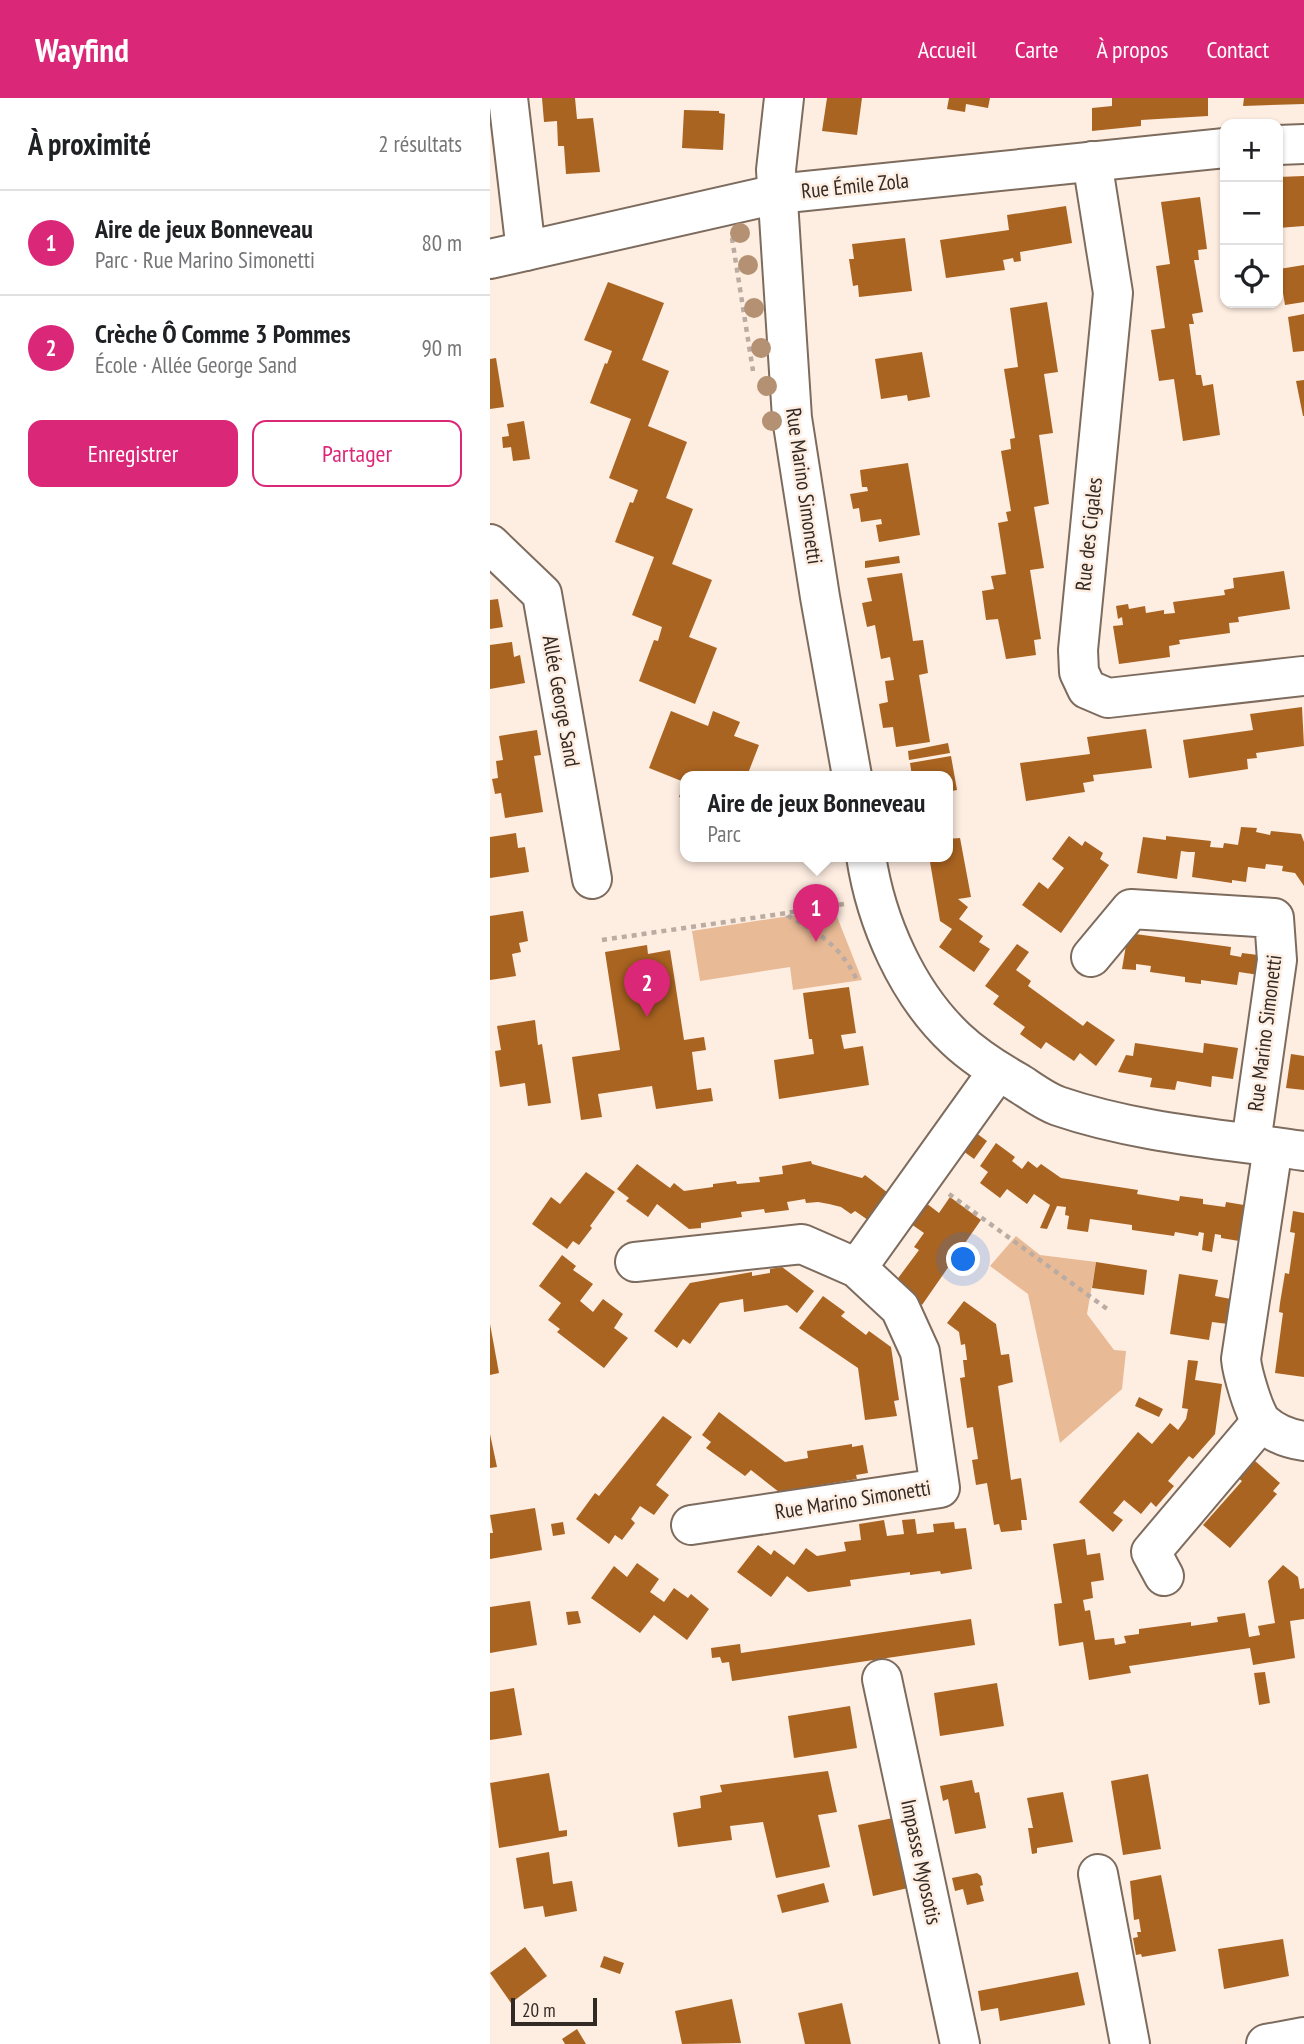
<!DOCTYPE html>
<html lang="fr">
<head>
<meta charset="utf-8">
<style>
  body { margin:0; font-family:"PT Sans Narrow",sans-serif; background:#f6f6f6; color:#202124 }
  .controls { position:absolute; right:21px; top:21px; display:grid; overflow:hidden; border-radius:14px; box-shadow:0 2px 5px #0004 }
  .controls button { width:63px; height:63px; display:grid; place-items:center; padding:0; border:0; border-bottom:2px solid #e0e0e0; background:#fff; color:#202124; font:35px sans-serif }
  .scale { position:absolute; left:21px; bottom:18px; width:86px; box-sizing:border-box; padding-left:7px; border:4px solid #322a24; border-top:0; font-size:19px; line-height:24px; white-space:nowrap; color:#322a24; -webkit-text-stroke:5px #feede1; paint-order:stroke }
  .you { position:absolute; left:474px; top:1162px; width:24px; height:24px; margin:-18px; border:5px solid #fff; border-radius:50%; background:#1a73e8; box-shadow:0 0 0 10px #1a73e833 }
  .badge { display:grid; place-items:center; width:46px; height:46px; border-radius:50%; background:#db2777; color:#fff; font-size:23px; font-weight:700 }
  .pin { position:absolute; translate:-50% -58px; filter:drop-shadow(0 2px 4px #0008) }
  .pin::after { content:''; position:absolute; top:37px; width:24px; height:21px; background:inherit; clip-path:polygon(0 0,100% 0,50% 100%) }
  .popup { position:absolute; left:190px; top:673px; width:273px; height:91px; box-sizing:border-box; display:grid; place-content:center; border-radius:14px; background:#fff; filter:drop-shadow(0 2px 5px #0005); font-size:23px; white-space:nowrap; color:#757577 }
  .popup b { font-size:26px; color:#202124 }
  .popup::after { content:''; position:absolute; left:50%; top:100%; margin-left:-14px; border:14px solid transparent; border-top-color:#fff }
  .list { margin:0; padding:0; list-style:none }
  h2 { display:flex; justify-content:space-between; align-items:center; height:91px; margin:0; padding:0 28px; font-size:30px }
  h2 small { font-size:23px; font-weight:400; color:#757577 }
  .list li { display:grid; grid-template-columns:46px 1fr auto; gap:21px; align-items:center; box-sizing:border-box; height:105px; padding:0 28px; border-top:2px solid #e0e0e0 }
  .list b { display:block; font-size:26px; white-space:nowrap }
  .list p { margin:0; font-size:23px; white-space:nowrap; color:#757577 }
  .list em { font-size:23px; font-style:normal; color:#757577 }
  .actions { display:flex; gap:14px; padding:21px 28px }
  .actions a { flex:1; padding:16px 0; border:2px solid #db2777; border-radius:14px; text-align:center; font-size:24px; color:#db2777 }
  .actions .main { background:#db2777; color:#fff }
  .icon { flex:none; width:38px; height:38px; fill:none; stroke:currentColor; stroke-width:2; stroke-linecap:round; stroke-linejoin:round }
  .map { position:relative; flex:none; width:814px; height:1946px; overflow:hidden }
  header { display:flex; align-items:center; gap:42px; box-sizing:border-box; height:98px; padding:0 35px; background:#db2777; color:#fff }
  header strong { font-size:33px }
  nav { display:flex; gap:38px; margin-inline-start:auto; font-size:24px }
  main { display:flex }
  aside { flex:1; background:#fff }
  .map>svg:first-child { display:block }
  .green { fill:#e9ba96 }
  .building { fill:#aa6421 }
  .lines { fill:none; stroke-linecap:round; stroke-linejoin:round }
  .minor-casing { stroke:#7d6c5e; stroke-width:42 }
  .path { stroke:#baaca2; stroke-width:4.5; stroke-dasharray:5 5; stroke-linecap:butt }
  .minor { stroke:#fff; stroke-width:38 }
  .tree { fill:#b49172 }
  .labels { text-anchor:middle; stroke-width:5; stroke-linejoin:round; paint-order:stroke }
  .street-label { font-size:21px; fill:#322a24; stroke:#feede1 }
</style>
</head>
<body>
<header>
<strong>Wayfind</strong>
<nav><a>Accueil</a><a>Carte</a><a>À propos</a><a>Contact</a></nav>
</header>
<main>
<aside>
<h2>À proximité<small>2 résultats</small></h2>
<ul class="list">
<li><span class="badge">1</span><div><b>Aire de jeux Bonneveau</b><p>Parc · Rue Marino Simonetti</p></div><em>80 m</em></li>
<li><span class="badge">2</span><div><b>Crèche Ô Comme 3 Pommes</b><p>École · Allée George Sand</p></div><em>90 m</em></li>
</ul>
<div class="actions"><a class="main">Enregistrer</a><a>Partager</a></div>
</aside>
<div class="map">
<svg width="814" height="1946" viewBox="0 0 814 1946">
  <rect width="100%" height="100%" fill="#feede1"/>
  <g class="green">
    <path d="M344 811 372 882 303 892 300 869 210 883 202 833Z"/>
    <path d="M526 1138 550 1157 606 1164 597 1216 624 1252 636 1253 632 1291 570 1345 538 1196 500 1168Z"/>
  </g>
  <g class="building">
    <path d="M52 0H85L87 21 103 20 110 74 76 76 74 48H68L67 23 54 24Z"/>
    <path d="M337 0H372L367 37 332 33Z"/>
    <path d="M459 0H500L498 10 476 6 475 14 457 11Z"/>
    <path d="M622 0H718V18L651 22V28L602 33V10L622 8Z"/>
    <path d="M754 0H814V6L753 8Z"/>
    <path d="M194 12 229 13V15L235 16 233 52 192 50Z"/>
    <path d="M814 78V128L788 130V79Z"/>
    <path d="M710 99 717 151 708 152 709 162H704L713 214 702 216 704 226H699L706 277H711L713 288 723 286 730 337 693 343 684 281 669 283 661 232 675 230 666 168 680 166 671 104Z"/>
    <path d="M576 108 582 145 530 154 531 163 524 164 523 160 513 162 515 172 456 180 450 142 519 132 517 117Z"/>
    <path d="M415 140 422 193 369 199 368 187 363 188 359 161H364L362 146Z"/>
    <path d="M814 167V204L795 207 789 171Z"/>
    <path d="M118 184 174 205 152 262 179 273 158 328 197 344 176 400 203 411 182 466 222 482 199 539 227 550 205 606 149 583 164 542 168 543 172 529 142 517 164 459 125 444 140 404 143 405 148 392 119 380 141 321 100 305 115 265 117 266 122 253 94 242Z"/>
    <path d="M557 204 568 274 554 276 563 335 549 337 559 406 544 409 554 470 540 472 551 541 544 542 546 557 516 561 508 521 496 522 492 493 504 491 501 478 516 476 508 425 518 423 516 414 521 413 511 353 521 351 520 341 525 340 514 271 528 269 520 210Z"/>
    <path d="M814 216V253L803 254 798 219Z"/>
    <path d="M432 254 440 299 418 303 417 297 391 301 385 261Z"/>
    <path d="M6 260 14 309 0 311V261Z"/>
    <path d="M814 282V318H813L806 283Z"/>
    <path d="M34 323 40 361 23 363 21 349 13 350 12 339 19 338 17 326Z"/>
    <path d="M418 365 430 437 389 444 386 427 392 426 391 421 371 424 369 410 363 411 360 396 378 393 377 389H372L370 372Z"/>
    <path d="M409 458 410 465 375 470V463Z"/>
    <path d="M794 473 800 511 748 519 749 524 739 525 740 535 689 542 690 546 679 548 680 559 629 566 623 528 633 527 632 519 628 521 626 508 638 506 639 511 655 508 656 515 674 512V516L685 515 683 504 735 497 734 492 744 490 743 480Z"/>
    <path d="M412 475 423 543 433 542 438 575 429 577 440 644 406 649 403 629 393 630 389 606 398 604 395 583 404 582 400 559 391 561 385 527 377 529 372 505 382 503 377 480Z"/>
    <path d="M8 501 13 529 0 531V502Z"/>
    <path d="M22 544 24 559 30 557 35 585 0 591V547Z"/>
    <path d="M812 609 814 648 766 655 767 660 757 661 758 671 699 680 693 642 763 632 760 616Z"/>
    <path d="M181 613 218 628 223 613 250 624 244 638 269 647 257 678H195V701L189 699 194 684 159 670Z"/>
    <path d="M656 631 662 670 603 677 604 683 593 685 595 694 536 703 530 665 600 656 597 639Z"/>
    <path d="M47 632 51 657 44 658 53 714 15 720 11 695 5 696 2 681 8 680 6 663 13 662 9 638Z"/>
    <path d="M458 645 460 655 419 662 418 653Z"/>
    <path d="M461 658 467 692 457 694V678H422L420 665Z"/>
    <path d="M751 729 767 730 766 734 780 737 781 733 811 736 814 744V788L805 775 792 773 793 768 776 766 775 771 758 769 756 784 742 782V785L702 779 705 754H698L691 753 687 781 647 775 653 739 676 742V738L721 743 720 749 733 750 734 745 748 747Z"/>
    <path d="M26 735 28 750 35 749 39 774 0 780V739Z"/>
    <path d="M579 738 592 748 595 743 613 755 610 761 619 767 571 835 532 807 549 784 558 791 574 770 562 761Z"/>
    <path d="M470 740 481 799 468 801 478 809 469 821 493 838 489 844 500 851 484 874 449 849 462 831 450 823 439 758H457V741Z"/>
    <path d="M33 813 38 843 29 845 31 854 22 856 26 878 0 882V818Z"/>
    <path d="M638 835 741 849 740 857 751 859 752 855 768 857 769 877 749 874 747 887 711 882V886L695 884V879L660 874 661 868 646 866V872L632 871Z"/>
    <path d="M527 846 539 854 526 872 541 883 538 888 593 928 597 923 625 942 606 968 590 955 584 963 556 944 551 951 530 936 535 929 503 906 509 898 495 888Z"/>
    <path d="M157 847 158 856 180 852 194 942 214 939 216 952 202 954 207 992 221 990 223 1003 166 1011 162 988 108 996 112 1019 91 1022 82 959 130 952 115 854Z"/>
    <path d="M359 889 366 935 351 937 354 951 373 948 379 987 289 1001 284 962 324 956 322 941H319L313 895Z"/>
    <path d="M45 922 48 947 52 946 61 1005 38 1008 35 985 10 989 5 953 11 952 7 928Z"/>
    <path d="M645 945 713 955 714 945 748 950 743 981 722 978 721 989 687 983 685 992 660 989 662 980 628 974 636 957 643 958Z"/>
    <path d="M801 956 814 958V992L796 990Z"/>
    <path d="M482 1032 497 1043 484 1061 469 1050Z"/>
    <path d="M506 1045 525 1059 522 1063 532 1071 538 1063 547 1070 551 1066 571 1080 648 1092 647 1096 689 1103 690 1098 713 1101V1106L735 1109 736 1104 760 1108 755 1144 731 1140V1137L725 1136 722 1154 712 1152 714 1135 709 1134 708 1138 685 1134 684 1138 642 1132V1127L600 1121 598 1134 577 1131 579 1118 575 1117 576 1109 567 1108 557 1131 550 1130 560 1107 544 1096 537 1106 517 1091 510 1100 490 1085 498 1074 490 1068Z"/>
    <path d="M321 1063 322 1066 372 1080 375 1077 398 1095 378 1122 365 1113 361 1116 351 1109 339 1106 328 1104 316 1105 315 1101 297 1104 299 1112 275 1115 274 1111 251 1114 252 1119 211 1125V1130L199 1131 167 1106 158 1119 136 1103 139 1100 127 1091 147 1066 180 1090 184 1085 194 1093 223 1089V1086L246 1083 247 1086 270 1084 269 1079 293 1076 292 1068Z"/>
    <path d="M96 1074 125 1094 100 1128 102 1130 89 1147 83 1143 77 1151 42 1126 61 1099 70 1106Z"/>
    <path d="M460 1099 491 1122 432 1207 403 1187 429 1152 424 1149 434 1135 421 1126 436 1105 449 1115Z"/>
    <path d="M803 1113 814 1115V1279L785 1275 793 1215 789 1214 790 1205 795 1175 799 1176 805 1135 800 1134Z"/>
    <path d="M72 1157 86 1168 83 1172 103 1186 90 1203 103 1214 113 1201 133 1216 124 1230 138 1240 114 1270 67 1234 70 1231 58 1222 71 1205 49 1188Z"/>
    <path d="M606 1164 657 1172 654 1197 602 1190Z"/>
    <path d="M292 1169 324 1193 307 1215 297 1207 254 1214 253 1201 230 1205 200 1246 193 1241 187 1250 164 1233 200 1185 262 1174V1178L280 1175V1171Z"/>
    <path d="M689 1176 728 1182 725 1198 741 1201 738 1226 722 1224 719 1242 680 1236Z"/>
    <path d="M333 1198 355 1214 351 1218 376 1237 379 1233 401 1249 409 1302 404 1303 407 1318 375 1322 368 1270 309 1230Z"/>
    <path d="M474 1203 506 1226 511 1257 519 1256 523 1284 508 1288 521 1382 531 1380 537 1422H531L532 1432 511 1434 509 1426 504 1427 497 1385 486 1387 482 1362 488 1361 483 1329 477 1330 470 1280 475 1279 473 1262H477L475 1246 471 1247 469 1234 457 1225Z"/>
    <path d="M0 1226 9 1275 0 1277Z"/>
    <path d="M698 1262 708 1263 705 1282 732 1286 725 1336 703 1361 699 1358 678 1383 684 1388 666 1409 661 1404 651 1416 634 1402 623 1415 633 1422 623 1434 589 1404 648 1334 662 1346 680 1325 688 1332 696 1321 698 1311 692 1310Z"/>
    <path d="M649 1299 673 1311 669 1319 645 1308Z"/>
    <path d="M229 1314 295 1364 318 1360 317 1353 362 1346V1349L373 1347 378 1375 366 1377 367 1381 289 1394 261 1372 255 1378 216 1350 221 1344 212 1337Z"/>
    <path d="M173 1318 202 1339 166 1387 179 1397 164 1417 150 1408 141 1421 145 1425 132 1442 125 1437 119 1446 86 1421 105 1395 109 1398Z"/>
    <path d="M0 1336 7 1369 0 1370Z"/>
    <path d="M764 1362 790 1385 783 1393 787 1396 740 1450 713 1427 752 1383 748 1380Z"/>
    <path d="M45 1410 52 1452 0 1461V1435H3L0 1417Z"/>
    <path d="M425 1421 427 1436 444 1434 443 1426 464 1424 465 1431 476 1430 482 1471 451 1476 450 1473 420 1477V1474L360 1482 361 1488 318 1494 297 1478 281 1499 247 1474 268 1447 281 1457 284 1452 304 1467 316 1450 327 1458 356 1453 354 1444 371 1442 369 1426 394 1422 397 1438 414 1436 412 1422Z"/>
    <path d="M73 1424 75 1436 63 1438 61 1426Z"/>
    <path d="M595 1441 597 1457 610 1455 614 1482 601 1484 603 1500 593 1502 595 1513 600 1512 605 1542 624 1540 625 1547 636 1545 634 1538 649 1536V1531L701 1524V1528L728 1524 727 1519 755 1515 759 1539 770 1537 768 1528 785 1525 778 1483 793 1467 808 1479 810 1491 814 1490V1521L800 1523 805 1560 763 1567 760 1550 639 1568 641 1575 599 1582 593 1544 569 1548 564 1506 572 1505 563 1446Z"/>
    <path d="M147 1465 169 1481 160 1494 174 1504 184 1490 198 1500 201 1496 219 1511 197 1542 164 1517 150 1535 101 1500 124 1468 137 1479Z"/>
    <path d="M40 1503 47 1547 0 1555V1509Z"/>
    <path d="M88 1513 91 1525 78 1527 76 1514Z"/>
    <path d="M481 1521 485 1547 242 1583 239 1564 232 1565 230 1559 222 1560 221 1550 250 1546 251 1555Z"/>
    <path d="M775 1574 780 1605 769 1607 764 1575Z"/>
    <path d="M507 1585 514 1628 450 1638 444 1595Z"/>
    <path d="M24 1590 32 1637 0 1642V1594Z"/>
    <path d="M360 1608 367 1650 304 1660 298 1618Z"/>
    <path d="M338 1673 347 1714 328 1717 340 1769 286 1780 273 1724 240 1728 242 1742 188 1749 183 1715 211 1710 210 1698 232 1694 230 1687Z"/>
    <path d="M59 1675 69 1733 77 1732V1738L9 1750 0 1685Z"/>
    <path d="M658 1676 671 1751 633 1757 621 1683Z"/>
    <path d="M482 1682 485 1695 489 1694 496 1730 465 1736 458 1701 453 1703 450 1688Z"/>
    <path d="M573 1694 583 1744 547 1750V1755L542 1756 538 1730H543L537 1700Z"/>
    <path d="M403 1720 418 1790 383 1798 368 1727Z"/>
    <path d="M59 1754 63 1786 82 1783 87 1813 55 1819 53 1808 34 1811 26 1760Z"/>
    <path d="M487 1775 491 1778 493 1787 490 1788 494 1803 477 1807 473 1791 465 1793 462 1780Z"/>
    <path d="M671 1777 686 1853 652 1859 651 1856 646 1857 643 1840 648 1839 647 1834H651L649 1821 644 1822 640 1783Z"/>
    <path d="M334 1785 339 1804 292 1815 287 1797Z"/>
    <path d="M793 1841 799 1878 734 1891 728 1851Z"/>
    <path d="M35 1849 57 1878 21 1905 0 1875Z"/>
    <path d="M114 1858 134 1865 130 1876 110 1869Z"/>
    <path d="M588 1874 595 1907 510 1923 508 1910 491 1913 488 1893Z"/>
    <path d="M242 1901 251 1945 192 1946 185 1913Z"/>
    <path d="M352 1905 361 1946H315L308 1915Z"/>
    <path d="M87 1931 96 1946H75L72 1941Z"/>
  </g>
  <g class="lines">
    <defs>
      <g id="minor">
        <path d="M18 0 36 153"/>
        <path d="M294 0 286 72 302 320 330 499 362 678"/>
        <path d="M788 47 814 46"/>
        <path d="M602 63 623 195 588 552 589 574 597 591 618 600 813 578"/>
        <path d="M0 161 287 96 735 50"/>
        <path d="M0 446 52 496 102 781"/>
        <path d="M376 758C386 824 417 895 466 941 484 958 506 972 527 984 540 992 554 1003 568 1008 647 1035 732 1041 814 1053"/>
        <path d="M601 859 641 811 784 820 787 862 761 1045"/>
        <path d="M783 1049 751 1261C752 1273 764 1317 773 1325 784 1335 800 1341 814 1343"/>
        <path d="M145 1164 312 1146 367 1170 410 1210 430 1254 450 1390 201 1427"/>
        <path d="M367 1170 508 973"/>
        <path d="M674 1478 661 1454 771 1324"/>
        <path d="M392 1581 470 1946"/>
        <path d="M608 1776 640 1946"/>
        <path d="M776 1946 814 1939"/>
      </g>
    </defs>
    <use href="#minor" class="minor-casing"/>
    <g class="path">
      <path d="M242 140 263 273"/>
      <path d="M354 806 297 815 298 818C330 835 351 849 367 882"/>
      <path d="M112 842 297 815"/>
      <path d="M459 1096 620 1213"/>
    </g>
    <use href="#minor" class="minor"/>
  </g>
  <g class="tree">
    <circle cx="250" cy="135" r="10"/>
    <circle cx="258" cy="167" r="10"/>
    <circle cx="264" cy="210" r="10"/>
    <circle cx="271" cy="250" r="10"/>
    <circle cx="277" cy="288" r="10"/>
    <circle cx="282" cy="323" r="10"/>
  </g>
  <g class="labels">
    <g class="street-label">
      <text transform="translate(365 88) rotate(-6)" y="7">Rue Émile Zola</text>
      <text transform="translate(314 388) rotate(82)" y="7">Rue Marino Simonetti</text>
      <text transform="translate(599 436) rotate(-84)" y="7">Rue des Cigales</text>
      <text transform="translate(71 603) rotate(80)" y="7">Allée George Sand</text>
      <text transform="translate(775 935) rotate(-83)" y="7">Rue Marino Simonetti</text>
      <text transform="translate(363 1402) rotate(-9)" y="7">Rue Marino Simonetti</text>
      <text transform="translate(431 1764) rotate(78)" y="7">Impasse Myosotis</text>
    </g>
  </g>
</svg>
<div class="controls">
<button>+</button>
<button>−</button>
<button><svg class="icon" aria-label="locate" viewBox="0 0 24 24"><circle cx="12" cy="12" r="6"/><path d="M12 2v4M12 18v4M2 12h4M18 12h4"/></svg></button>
</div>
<div class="scale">20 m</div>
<div class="you"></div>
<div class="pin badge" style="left:326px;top:844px">1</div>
<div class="popup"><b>Aire de jeux Bonneveau</b>Parc</div>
<div class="pin badge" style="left:157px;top:919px">2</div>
</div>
</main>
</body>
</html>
